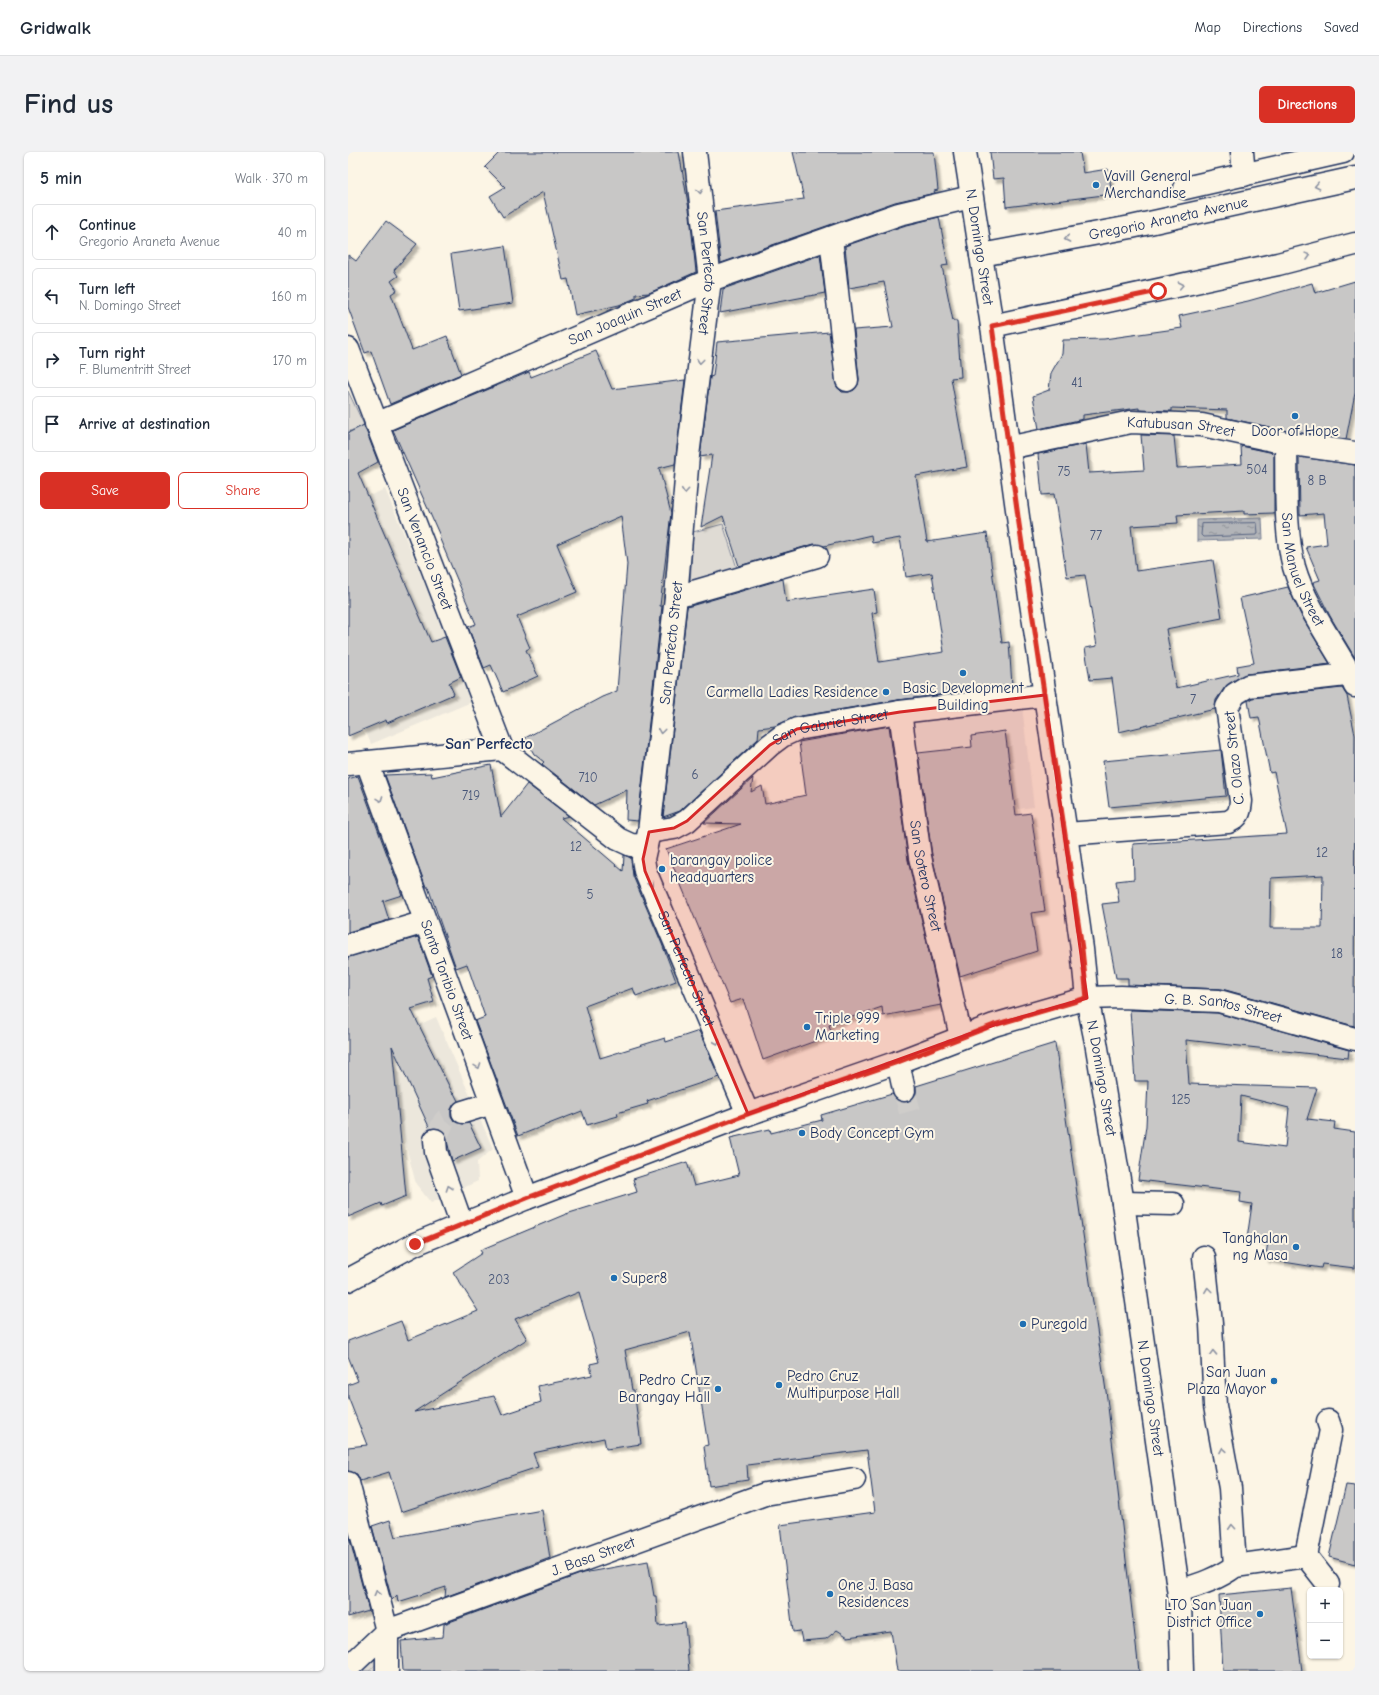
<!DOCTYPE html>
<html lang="en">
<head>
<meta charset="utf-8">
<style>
  body { margin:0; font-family:"Comic Neue",sans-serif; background:#f2f2f3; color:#1f2937 }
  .controls { position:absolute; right:12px; bottom:12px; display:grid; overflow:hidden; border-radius:6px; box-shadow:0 1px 3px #0004 }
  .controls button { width:36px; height:36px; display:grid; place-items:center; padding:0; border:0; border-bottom:1px solid #e0e1e3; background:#fff; color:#1f2937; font:20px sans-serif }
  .stop { position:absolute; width:12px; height:12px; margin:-9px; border:3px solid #d93025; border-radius:50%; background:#fff }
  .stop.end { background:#d93025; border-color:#fff; box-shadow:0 1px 4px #0008 }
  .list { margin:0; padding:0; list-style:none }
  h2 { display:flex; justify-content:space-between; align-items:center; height:52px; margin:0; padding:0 16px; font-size:17px }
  h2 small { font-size:13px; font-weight:400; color:#747a83 }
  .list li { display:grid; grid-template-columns:26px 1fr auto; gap:12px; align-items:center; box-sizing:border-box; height:56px; margin:0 8px 8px; padding:0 8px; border:1px solid #e0e1e3; border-radius:6px }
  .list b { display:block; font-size:15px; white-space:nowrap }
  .list p { margin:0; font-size:13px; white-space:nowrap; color:#747a83 }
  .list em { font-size:13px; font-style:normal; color:#747a83 }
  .actions { display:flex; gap:8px; padding:12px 16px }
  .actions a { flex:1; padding:9px 0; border:1px solid #d93025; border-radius:6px; text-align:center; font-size:14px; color:#d93025 }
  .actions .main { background:#d93025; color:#fff }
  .icon { flex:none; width:22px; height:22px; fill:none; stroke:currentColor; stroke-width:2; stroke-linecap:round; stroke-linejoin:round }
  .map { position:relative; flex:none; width:1007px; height:1519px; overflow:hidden; border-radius:6px }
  header { display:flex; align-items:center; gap:24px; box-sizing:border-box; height:56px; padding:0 20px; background:#fff; border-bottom:1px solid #e0e1e3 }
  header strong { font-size:19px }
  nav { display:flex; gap:22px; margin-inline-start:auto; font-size:14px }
  .intro { display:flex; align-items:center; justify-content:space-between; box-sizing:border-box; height:96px; padding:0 24px }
  h1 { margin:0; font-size:28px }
  .button { padding:10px 18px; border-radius:6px; background:#d93025; color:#fff; font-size:14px; font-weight:700 }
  main { display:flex; gap:24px; padding:0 24px }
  aside { flex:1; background:#fff; border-radius:6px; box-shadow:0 1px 3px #0004 }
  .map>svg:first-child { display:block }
  .built { fill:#ece7dc }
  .park { fill:#dfdbd4; stroke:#7d8599 }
  .garden { fill:url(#garden-furrows); stroke:#7d8599 }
  .water { fill:url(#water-ripples); stroke:#767f94 }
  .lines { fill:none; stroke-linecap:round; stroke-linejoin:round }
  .shore { stroke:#576482; stroke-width:1 }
  .building { fill:#c8c7c6; stroke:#1b2f5e; fill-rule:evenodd; filter:url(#shadow) }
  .minor-tunnel { stroke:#cfcdca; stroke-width:22; stroke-dasharray:22 11; stroke-linecap:butt }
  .minor-casing { stroke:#1b2f5e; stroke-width:25 }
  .major-casing { stroke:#1b2f5e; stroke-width:25 }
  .minor { stroke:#fcf5e5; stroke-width:22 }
  .major { stroke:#fcf5e5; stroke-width:22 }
  .oneway { stroke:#8c92a2 }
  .route { stroke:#d93025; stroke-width:5 }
  .marked { fill:#d62828; fill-opacity:0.2; stroke:#d62828; stroke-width:3; stroke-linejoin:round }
  .poi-dot { fill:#1f6fb2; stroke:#fcf5e5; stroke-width:1.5 }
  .labels { text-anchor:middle; stroke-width:4; stroke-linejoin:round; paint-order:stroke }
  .number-label { font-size:13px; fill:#465578 }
  .poi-label { font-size:15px; fill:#1b2f5e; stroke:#fcf5e5; text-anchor:start }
  .street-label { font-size:15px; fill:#1b2f5e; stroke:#fcf5e5 }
  .neighbourhood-label { font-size:16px; font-weight:bold; fill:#1b2f5e; stroke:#fcf5e5 }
</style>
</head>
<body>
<header>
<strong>Gridwalk</strong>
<nav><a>Map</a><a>Directions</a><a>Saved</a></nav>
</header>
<div class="intro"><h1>Find us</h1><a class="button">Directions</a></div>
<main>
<aside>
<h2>5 min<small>Walk · 370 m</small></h2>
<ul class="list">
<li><svg class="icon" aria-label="ahead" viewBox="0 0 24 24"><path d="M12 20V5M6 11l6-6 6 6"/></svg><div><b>Continue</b><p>Gregorio Araneta Avenue</p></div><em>40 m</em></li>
<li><svg class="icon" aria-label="left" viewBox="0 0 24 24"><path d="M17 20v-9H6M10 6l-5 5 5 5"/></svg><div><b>Turn left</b><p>N. Domingo Street</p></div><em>160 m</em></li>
<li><svg class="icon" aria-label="right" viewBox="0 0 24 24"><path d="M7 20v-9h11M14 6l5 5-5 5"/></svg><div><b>Turn right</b><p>F. Blumentritt Street</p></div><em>170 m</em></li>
<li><svg class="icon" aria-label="arrive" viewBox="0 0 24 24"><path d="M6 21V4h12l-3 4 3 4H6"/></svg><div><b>Arrive at destination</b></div></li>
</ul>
<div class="actions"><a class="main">Save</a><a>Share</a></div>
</aside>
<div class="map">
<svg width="1007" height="1519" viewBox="0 0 1007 1519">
  <defs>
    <pattern id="garden-furrows" width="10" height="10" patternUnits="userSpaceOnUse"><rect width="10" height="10" fill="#dfdbd4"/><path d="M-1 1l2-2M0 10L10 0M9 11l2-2" fill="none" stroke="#bfbcb8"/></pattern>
    <pattern id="water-ripples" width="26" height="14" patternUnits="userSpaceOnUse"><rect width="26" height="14" fill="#b2b4b8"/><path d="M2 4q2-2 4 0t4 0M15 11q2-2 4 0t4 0" fill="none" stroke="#909399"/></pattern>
    <filter id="shadow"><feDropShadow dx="3.5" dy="3.5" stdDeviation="1" flood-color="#0004"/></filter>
  </defs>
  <rect width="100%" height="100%" fill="#fcf5e5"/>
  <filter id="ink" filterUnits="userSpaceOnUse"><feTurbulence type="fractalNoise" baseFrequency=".025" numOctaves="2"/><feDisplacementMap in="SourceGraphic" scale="8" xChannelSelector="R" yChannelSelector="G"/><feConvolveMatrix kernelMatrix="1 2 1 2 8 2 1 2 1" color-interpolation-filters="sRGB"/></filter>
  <g filter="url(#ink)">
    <g class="built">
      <path d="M37 337 126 549 23 592 0 538V353Z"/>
      <path d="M674 554 686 655 578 669 565 569Z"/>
      <path d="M88 865 145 997 129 1010 130 1029 83 1051 68 1032 31 891Z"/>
    </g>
    <g class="park">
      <path d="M0 239 16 273 0 280Z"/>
      <path d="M375 372 390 419 342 433 345 380Z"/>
    </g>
    <path class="garden" d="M29 1502 28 1519H10Z"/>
    <path class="water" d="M914 366 915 387 849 389V368Z"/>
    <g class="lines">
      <path class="shore" d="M909 371 910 381 909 383 855 385 853 383 854 372Z"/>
    </g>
    <g class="building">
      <path d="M152 0H331L342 63 348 120 301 141 288 142V146L271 153 227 163 220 127 215 128 195 40 155 65 142 44 157 35 137 15Z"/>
      <path d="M445 0H586L590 38 586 39 587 41 547 50 373 111 367 59 456 47Z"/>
      <path d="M642 0H732L735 21 760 17 764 42 658 55 656 26 645 27Z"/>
      <path d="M591 65 600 113 594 114 605 169H609L613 225 603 226 619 315 568 324 579 390 639 381 654 491 661 490 664 534 550 548 447 565 427 574 411 576 410 587 332 659 315 665 339 455 435 427 438 450 526 437 529 460 524 461 531 510 596 500 584 421 558 425 552 386 524 391 523 383 476 394 466 392 391 414 375 364 353 375 364 303 352 305 362 225 365 224 369 190 481 180 489 235 494 240H501L506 238 510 233 511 227 506 178 545 175 536 130 501 136 497 94 555 74Z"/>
      <path d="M38 69 69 92 46 118 50 124 43 129 49 138 43 142 64 198 99 184 113 222 42 252 23 199 17 201 0 155V103L8 109Z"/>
      <path d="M157 94 165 151 111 159 103 102Z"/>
      <path d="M472 103 477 141 372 161 375 137Z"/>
      <path d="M1007 129V241L998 287 940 279 879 266V258L824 256V259L791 258V256L735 263V267L691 277 685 244 701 238 703 221 714 202 715 188 756 187 834 176 831 164 900 149 964 131 967 141Z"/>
      <path d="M248 199 264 237 337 228 327 312 311 316 323 361 312 454H314L290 669 278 668 279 638 246 653 194 612 196 610 186 602 177 586 254 545 269 539 279 412 273 364 209 392 229 440 169 465 182 496 178 498 190 524 155 540 143 513 136 516 120 475 128 472 91 385 92 384 45 278 181 220 183 225Z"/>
      <path d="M16 273 30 310 10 321 83 490 97 485 113 525 101 531 106 542 39 571 38 568 0 584V281Z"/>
      <path d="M793 283 826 284 829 316 894 312 893 294 926 301V361L896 362V359L829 363 830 371 783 374 788 419 865 408 874 466 818 477 828 536 890 522 889 514 906 511 892 446 940 435 953 463 982 512 898 522 877 535 868 548 867 557 771 580 764 526 742 528 737 496 749 494 737 423 719 425 706 342 694 343 690 302 738 292 741 321 796 318Z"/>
      <path d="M951 305 1007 313V506L982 464 965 430 972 428 958 395 979 392 976 361 952 363Z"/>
      <path d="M994 536 999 544 1007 583 1006 874 874 837 780 833V826H768L754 752 771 750 768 729 786 727 785 692 939 682 926 620 922 621 911 565 903 566 900 549 904 546ZM975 723 974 776H922L923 726Z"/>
      <path d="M541 574 560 708 593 853 535 864 534 855 481 873 484 883 415 908 395 847 382 851 318 697 393 672 356 671 405 626 403 640 414 634 417 652 458 643 451 590Z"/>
      <path d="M657 579 668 663 683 661 697 759 683 761 689 799 612 824 584 703 570 601 624 595 623 584Z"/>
      <path d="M873 598 878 644 761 655 755 609Z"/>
      <path d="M143 613 153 665 179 632 221 664 213 666 275 719 276 703 283 706 285 724 314 792 328 829 288 844 285 836 237 854 252 906 317 886 318 890 351 879 371 925 299 949 300 952 269 961 270 964 239 973 234 959 170 984 127 869 137 865 119 812 108 816 80 735H78L37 623 83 621 84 625Z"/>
      <path d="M10 624 54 743 35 749 41 768 0 780V627Z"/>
      <path d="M70 785 84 824 79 826 86 850 63 857 105 942 106 941 110 949 103 957V964L106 969 112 972 121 971 133 996 104 1009 97 981 92 977H82L44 894 58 1044 34 1054 33 1051 0 1065V805Z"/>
      <path d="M782 858 869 861 1001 898 1000 906 838 888 841 932 969 936 959 967 987 970 986 977 1007 980V1116L974 1112 973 1116 917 1107 920 1091 899 1087 904 1052 892 1050 893 1040 790 1028 798 974 800 929H787ZM893 944 941 956 937 996 891 990Z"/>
      <path d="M707 891 759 1246 791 1519H549L543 1479 500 1485 489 1478 478 1487 454 1489 452 1479 445 1480 432 1373 527 1360 519 1298 399 1313 400 1328 361 1334 356 1294 360 1293 342 1180 277 1198 284 1238H286L293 1292 258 1297 256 1286 185 1301 190 1315 53 1360 41 1320 12 1329 9 1322 0 1319V1295L19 1293 0 1245V1233L10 1229 0 1204V1189L53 1169 60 1188 130 1159 105 1120 134 1101 132 1098 218 1062 289 1040 285 1027 339 1010 346 1034 391 1023 382 986 422 977 423 981 474 968 473 963 544 942 552 950H559L564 948 568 942V934ZM231 1140 251 1210 242 1212 244 1223 190 1234 193 1250 154 1263 146 1244 66 1260 179 1187 167 1167Z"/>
      <path d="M998 1333 1007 1334V1412L981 1405Z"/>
      <path d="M194 1358 202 1406 97 1445 98 1435 50 1450 49 1443 44 1448 24 1374 42 1368 47 1385Z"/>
      <path d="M0 1381 21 1459 0 1465Z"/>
      <path d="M300 1409 306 1444H308L310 1474 337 1471 341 1519H55L53 1489 95 1485 96 1472 235 1421Z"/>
      <path d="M943 1436 954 1519H875L871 1443Z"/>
    </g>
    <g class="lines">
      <g class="minor-tunnel">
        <path d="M556 938 564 967"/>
        <path d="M87 988 96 969 115 960"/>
      </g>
      <defs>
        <g id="minor">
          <path id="s1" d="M347 0 362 128 340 304 328 445 301 680 295 707 297 719 400 962"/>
          <path d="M894 0 896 23"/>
          <path d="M837 36 995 0"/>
          <path d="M483 86 499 228"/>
          <path id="s2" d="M0 197 154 597"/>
          <path id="s3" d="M28 272 362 128 551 62 623 45"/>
          <path id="s4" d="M938 291C939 331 936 376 946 415 957 453 983 488 1002 522L1007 534"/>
          <path id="s5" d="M660 296 783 270 854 273 938 291 1007 301"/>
          <path d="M328 445 469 404"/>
          <path id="s6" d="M552 560 572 705 613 885"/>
          <path id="s7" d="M19 610 179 1046"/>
          <path d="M0 612 154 597 270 687 283 693 298 694"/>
          <path id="s8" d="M301 680 326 676 339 669 422 593 434 584 449 577 552 560 697 543"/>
          <path d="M718 682 880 670C891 665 892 660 893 649L879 555 887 542 900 534 1007 522"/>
          <path d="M0 793 77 770"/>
          <path id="s9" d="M739 846 773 845 871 849 1007 887"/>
          <path d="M550 910 556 938"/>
          <path d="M115 960 144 951"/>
          <path d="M87 988 88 1000 114 1073"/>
          <path d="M775 1051 825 1052"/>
          <path d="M856 1105 863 1172 867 1254 882 1336 887 1414"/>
          <path d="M980 1269 983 1278 958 1404 980 1432"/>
          <path d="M0 1331 39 1479V1519"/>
          <path d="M831 1439C850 1433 870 1427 887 1414L958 1404"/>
          <path id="s10" d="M0 1516 39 1479 417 1342 506 1327"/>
        </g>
        <g id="major">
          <path id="s11" d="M617 0 644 174 671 372 718 682 734 797 739 846 748 890 775 1051 832 1450 834 1519"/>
          <path id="s12" d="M633 103 783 75 1007 26"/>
          <path d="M644 174 930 112 1007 92"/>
          <path d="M0 1128 67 1092 179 1046 400 962 550 910 646 873 739 846"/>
        </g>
      </defs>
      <use href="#minor" class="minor-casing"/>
      <use href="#major" class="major-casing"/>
      <use href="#minor" class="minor"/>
      <use href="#major" class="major"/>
    </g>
    <defs><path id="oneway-chevron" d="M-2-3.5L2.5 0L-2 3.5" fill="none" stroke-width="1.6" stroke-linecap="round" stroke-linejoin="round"/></defs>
    <g class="oneway">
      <use href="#oneway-chevron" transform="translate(969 34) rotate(168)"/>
      <use href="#oneway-chevron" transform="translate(352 39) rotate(83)"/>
      <use href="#oneway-chevron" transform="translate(719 87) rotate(169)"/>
      <use href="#oneway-chevron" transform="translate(960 104) rotate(-15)"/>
      <use href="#oneway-chevron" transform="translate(833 133) rotate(-12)"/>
      <use href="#oneway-chevron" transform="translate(352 209) rotate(97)"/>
      <use href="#oneway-chevron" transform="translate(337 339) rotate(95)"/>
      <use href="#oneway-chevron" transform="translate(313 579) rotate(97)"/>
      <use href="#oneway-chevron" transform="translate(32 647) rotate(70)"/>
      <use href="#oneway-chevron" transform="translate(303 732) rotate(67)"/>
      <use href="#oneway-chevron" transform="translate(369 890) rotate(67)"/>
      <use href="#oneway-chevron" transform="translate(130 914) rotate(70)"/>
      <use href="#oneway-chevron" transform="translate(101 1036) rotate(-109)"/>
      <use href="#oneway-chevron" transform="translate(860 1138) rotate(-97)"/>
      <use href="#oneway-chevron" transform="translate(865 1201) rotate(-92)"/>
      <use href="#oneway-chevron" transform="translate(875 1298) rotate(-100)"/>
      <use href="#oneway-chevron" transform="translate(884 1375) rotate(-94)"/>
      <use href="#oneway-chevron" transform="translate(29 1441) rotate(-105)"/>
    </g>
  </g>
  <g class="lines" filter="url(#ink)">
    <path class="route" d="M67 1092 179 1046 400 962 550 910 646 873 739 846 734 797 671 372 644 174 810 139"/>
  </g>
  <path class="marked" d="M697 543 739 846 646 873 400 962 297 719 295 707 301 680 326 676 339 669 422 593 449 577 552 560Z"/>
  <g class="poi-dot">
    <circle cx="748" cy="33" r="4"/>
    <circle cx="947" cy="264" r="4"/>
    <circle cx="615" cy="521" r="4"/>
    <circle cx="538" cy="540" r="4"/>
    <circle cx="314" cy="717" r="4"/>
    <circle cx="459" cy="875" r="4"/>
    <circle cx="454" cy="981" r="4"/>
    <circle cx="948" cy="1095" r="4"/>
    <circle cx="266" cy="1126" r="4"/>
    <circle cx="675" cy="1172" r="4"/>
    <circle cx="926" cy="1229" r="4"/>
    <circle cx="431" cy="1233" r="4"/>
    <circle cx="370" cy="1237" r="4"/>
    <circle cx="482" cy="1442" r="4"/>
    <circle cx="912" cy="1462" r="4"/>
  </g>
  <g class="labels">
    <g class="number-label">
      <text x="729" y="235">41</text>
      <text x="909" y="322">504</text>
      <text x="716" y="324">75</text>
      <text x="969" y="333">8 B</text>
      <text x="748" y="388">77</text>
      <text x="845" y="552">7</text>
      <text x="347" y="627">6</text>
      <text x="240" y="630">710</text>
      <text x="123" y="648">719</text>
      <text x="228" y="699">12</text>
      <text x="974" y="705">12</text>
      <text x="242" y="747">5</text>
      <text x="989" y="806">18</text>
      <text x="833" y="952">125</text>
      <text x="151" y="1132">203</text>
    </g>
    <g class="poi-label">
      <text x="756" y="29">Vavill General<tspan x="756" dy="17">Merchandise</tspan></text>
      <text x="947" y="284" text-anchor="middle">Door of Hope</text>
      <text x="615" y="541" text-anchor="middle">Basic Development<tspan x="615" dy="17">Building</tspan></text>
      <text x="530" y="545" text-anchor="end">Carmella Ladies Residence</text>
      <text x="322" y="713">barangay police<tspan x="322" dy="17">headquarters</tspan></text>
      <text x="467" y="871">Triple 999<tspan x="467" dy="17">Marketing</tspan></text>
      <text x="462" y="986">Body Concept Gym</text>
      <text x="940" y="1091" text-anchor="end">Tanghalan<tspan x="940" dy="17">ng Masa</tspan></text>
      <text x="274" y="1131">Super8</text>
      <text x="683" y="1177">Puregold</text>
      <text x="918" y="1225" text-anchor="end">San Juan<tspan x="918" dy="17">Plaza Mayor</tspan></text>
      <text x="439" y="1229">Pedro Cruz<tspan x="439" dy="17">Multipurpose Hall</tspan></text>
      <text x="362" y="1233" text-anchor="end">Pedro Cruz<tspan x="362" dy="17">Barangay Hall</tspan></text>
      <text x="490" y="1438">One J. Basa<tspan x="490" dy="17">Residences</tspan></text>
      <text x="904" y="1458" text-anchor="end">LTO San Juan<tspan x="904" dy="17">District Office</tspan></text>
    </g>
    <g class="street-label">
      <text dy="5" stroke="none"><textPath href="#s12" startOffset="191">Gregorio Araneta Avenue</textPath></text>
      <text dy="5" stroke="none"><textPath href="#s11" startOffset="96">N. Domingo Street</textPath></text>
      <text dy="5" stroke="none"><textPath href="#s1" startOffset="122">San Perfecto Street</textPath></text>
      <text dy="5" stroke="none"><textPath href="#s3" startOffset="271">San Joaquin Street</textPath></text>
      <text dy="5" stroke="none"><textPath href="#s5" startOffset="176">Katubusan Street</textPath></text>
      <text dy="5" stroke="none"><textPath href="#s2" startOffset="214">San Venancio Street</textPath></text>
      <text dy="5" stroke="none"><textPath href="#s4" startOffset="129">San Manuel Street</textPath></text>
      <text transform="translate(323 491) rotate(-84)" y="5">San Perfecto Street</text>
      <text dy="5" stroke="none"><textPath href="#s8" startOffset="217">San Gabriel Street</textPath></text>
      <text transform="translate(886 606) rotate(-96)" y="5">C. Olazo Street</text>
      <text dy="5" stroke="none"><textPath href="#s6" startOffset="166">San Sotero Street</textPath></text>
      <text dy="5" stroke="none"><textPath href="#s1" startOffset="830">San Perfecto Street</textPath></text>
      <text dy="5" stroke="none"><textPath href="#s7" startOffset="232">Santo Toribio Street</textPath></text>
      <text dy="5" stroke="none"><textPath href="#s9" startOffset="137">G. B. Santos Street</textPath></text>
      <text dy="5" stroke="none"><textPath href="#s11" startOffset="936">N. Domingo Street</textPath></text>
      <text dy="5" stroke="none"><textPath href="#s11" startOffset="1260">N. Domingo Street</textPath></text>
      <text dy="5" stroke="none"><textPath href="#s10" startOffset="273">J. Basa Street</textPath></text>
    </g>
    <g class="neighbourhood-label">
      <text x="141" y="597">San Perfecto</text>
    </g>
  </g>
</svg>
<div class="controls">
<button>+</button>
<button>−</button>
</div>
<div class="stop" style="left:810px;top:139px"></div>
<div class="stop end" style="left:67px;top:1092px"></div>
</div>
</main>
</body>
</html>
